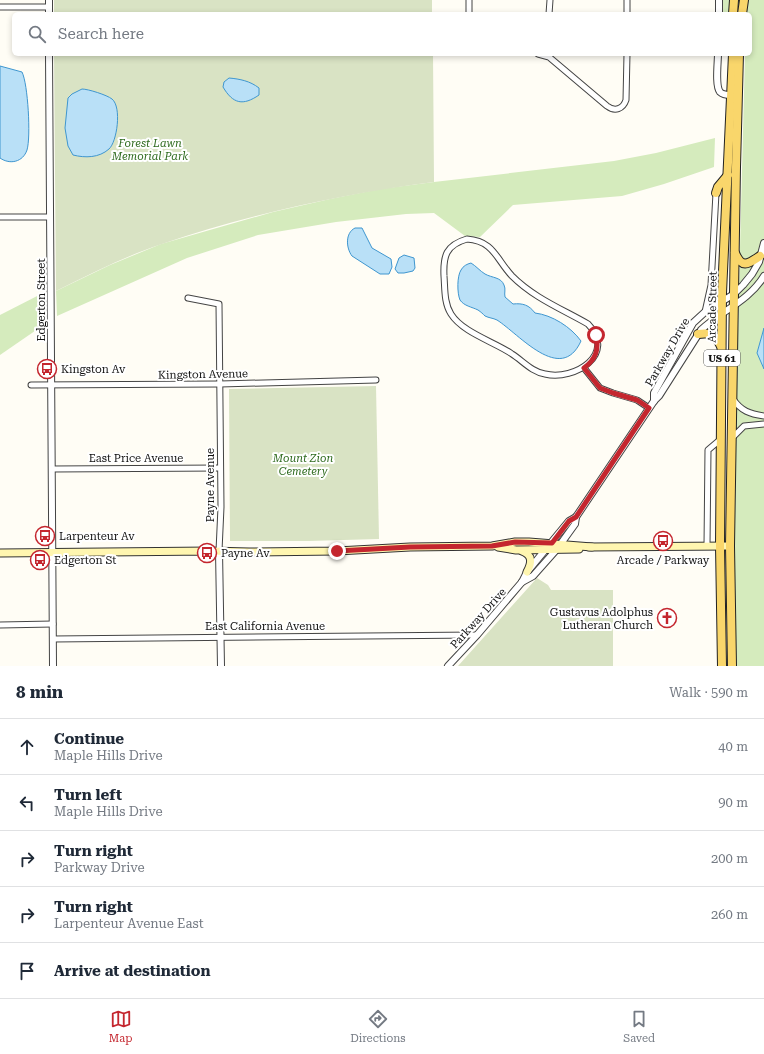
<!DOCTYPE html>
<html lang="en">
<head>
<meta charset="utf-8">
<style>
  body { margin:0; font-family:"Roboto Serif",serif; background:#f6f6f7; color:#1f2937 }
  .stop { position:absolute; width:12px; height:12px; margin:-9px; border:3px solid #c4262e; border-radius:50%; background:#fff }
  .stop.end { background:#c4262e; border-color:#fff; box-shadow:0 1px 4px #0008 }
  .list { margin:0; padding:0; list-style:none }
  h2 { display:flex; justify-content:space-between; align-items:center; height:52px; margin:0; padding:0 16px; font-size:17px }
  h2 small { font-size:13px; font-weight:400; color:#747a83 }
  .list li { display:grid; grid-template-columns:26px 1fr auto; gap:12px; align-items:center; box-sizing:border-box; height:56px; padding:0 16px; border-top:1px solid #e0e1e3 }
  .list b { display:block; font-size:15px; white-space:nowrap }
  .list p { margin:0; font-size:13px; white-space:nowrap; color:#747a83 }
  .list em { font-size:13px; font-style:normal; color:#747a83 }
  .icon { flex:none; width:22px; height:22px; fill:none; stroke:currentColor; stroke-width:2; stroke-linecap:round; stroke-linejoin:round }
  .map { position:relative; flex:none; width:764px; height:666px; overflow:hidden }
  .search { position:absolute; background:#fff; box-shadow:0 2px 6px #0003; left:12px; right:12px; top:12px; height:44px; display:flex; align-items:center; gap:10px; box-sizing:border-box; padding:0 14px; border-radius:6px; color:#747a83; font-size:15px }
  .sheet { height:332px; background:#fff }
  nav { display:flex; justify-content:space-around; align-items:center; box-sizing:border-box; height:56px; border-top:1px solid #e0e1e3; background:#fff; font-size:11px; color:#747a83 }
  nav a { display:grid; justify-items:center; gap:2px }
  nav .on { color:#c4262e }
  .map>svg:first-child { display:block }
  .green { fill:#d5ebbd }
  .cemetery { fill:#d9e3c4 }
  .water { fill:#b9e0f7; stroke:#3f96cf }
  .lines { fill:none; stroke-linecap:round; stroke-linejoin:round }
  .minor-casing { stroke:#444; stroke-width:7 }
  .tertiary-casing { stroke:#444; stroke-width:8 }
  .secondary-casing { stroke:#333; stroke-width:9 }
  .primary-casing { stroke:#222; stroke-width:10 }
  .minor { stroke:#fff; stroke-width:5 }
  .tertiary { stroke:#fff; stroke-width:6 }
  .secondary { stroke:#fff6b0; stroke-width:7 }
  .primary { stroke:#f9d66b; stroke-width:8 }
  .route { stroke:#c4262e; stroke-width:5 }
  .labels { text-anchor:middle; stroke-width:4; stroke-linejoin:round; paint-order:stroke }
  .shield { fill:#fff; stroke:#585858; stroke-width:1 }
  .shield-label { font-size:10px; font-weight:bold; fill:#111 }
  .park-label { font-size:11px; font-style:italic; fill:#2f6b1f; stroke:#fff }
  .street-label { font-size:11px; fill:#111; stroke:#fff }
  .poi-label { font-size:11px; fill:#111; stroke:#fff; text-anchor:start }
</style>
</head>
<body>
<div class="map">
<svg width="764" height="666" viewBox="0 0 764 666">
  <rect width="100%" height="100%" fill="#fffdf5"/>
  <g class="green">
    <path d="M723 0H764V328L757 353 764 369V666H735C733 462 740 258 745 54H750V14H723Z"/>
    <path d="M715 138 714 167 664 184 622 196 513 205 480 237 465 236 434 213 406 214 336 222 258 235 187 258 57 316 56 291 110 265 161 244 273 212 330 199 380 189 434 182 614 161 656 153Z"/>
    <path d="M45 292V324L0 355V315Z"/>
  </g>
  <g class="cemetery">
    <rect x="54" y="0" width="378" height="14"/>
    <path d="M54 54H433L434 182C342 194 250 214 162 244 125 256 91 274 56 291Z"/>
    <path d="M376 386 379 539 309 541H230L229 389Z"/>
    <path d="M537 578 548 585 551 590H613V666H458Z"/>
  </g>
  <g class="water">
    <path d="M0 66 22 72C28 84 31 137 27 150 23 162 10 165 0 158Z"/>
    <path d="M229 78C240 79 250 81 259 88V95C243 106 233 104 223 87L224 82Z"/>
    <path d="M82 89C88 89 107 95 112 99 122 107 117 142 109 149 99 158 85 158 73 155L68 146 65 128 68 98 72 94Z"/>
    <path d="M355 228H362L372 248 391 259 392 267 389 274H380L352 256C346 248 345 233 355 228Z"/>
    <path d="M404 255 414 258 415 268 413 271 404 273H398L395 269 399 258Z"/>
    <path d="M471 263C476 266 480 271 485 274 492 278 501 277 504 285 506 289 504 293 505 297L513 304C523 303 529 305 535 313 552 315 571 327 581 341 561 385 519 334 497 320 493 318 489 318 485 316 483 314 481 312 478 310 472 307 464 306 460 300 457 293 457 276 461 270 463 266 467 264 471 263Z"/>
    <path d="M764 328V369L757 353Z"/>
  </g>
  <g class="lines">
    <defs>
      <g id="minor">
        <path d="M0 7H49"/>
        <path d="M469 14V0"/>
        <path d="M549 14 550 0"/>
        <path d="M627 14V0"/>
        <path d="M538 54 549 57 607 106C615 112 623 109 626 100L627 54"/>
        <path d="M0 217H50"/>
        <path d="M467 239C494 241 496 259 512 276 534 298 562 309 588 324 617 354 575 381 545 374 532 372 523 361 512 354 495 342 463 333 451 314 444 303 445 289 444 276 443 256 446 245 467 239Z"/>
        <path d="M188 298 219 304 221 507 219 551"/>
        <path d="M705 312 711 285 716 193"/>
        <path d="M584 368 600 388 613 393 637 400 649 408"/>
        <path d="M31 385 220 384 376 380"/>
        <path d="M733 399C741 411 750 414 764 416"/>
        <path d="M732 438 744 426 764 424"/>
        <path d="M52 469 220 468"/>
        <path d="M707 546 708 450 721 439"/>
        <path d="M0 625 53 624"/>
        <path d="M53 639 477 635"/>
      </g>
      <g id="tertiary">
        <path d="M49 0V14"/>
        <path d="M719 14V0"/>
        <path d="M49 54 53 666"/>
        <path d="M718 54C718 62 715 86 720 92 723 95 727 95 731 95"/>
        <path d="M654 401V393L693 323 705 312 734 294 743 285 752 274 759 262 764 243"/>
        <path d="M219 551 221 666"/>
        <path d="M522 582 533 576 557 549 575 524 576 517"/>
        <path d="M448 666 477 635 522 582 527 572 569 521 576 517 654 401 659 396 701 330C721 311 749 301 764 276"/>
      </g>
      <g id="secondary">
        <path d="M498 547 516 550 579 549"/>
        <path d="M589 547 730 546"/>
        <path d="M522 551C533 555 532 563 527 572"/>
        <path d="M0 553 210 551 249 552 337 551 410 547 492 546 515 542H529L592 547"/>
      </g>
      <g id="primary">
        <path d="M733 14 734 0"/>
        <path d="M742 14 744 0"/>
        <path d="M716 193 718 187 728 175"/>
        <path d="M735 253C742 269 748 264 760 256"/>
        <path d="M698 334C712 332 715 335 721 346"/>
        <path d="M722 666 720 546 722 293 733 54"/>
        <path d="M732 666 730 546 736 167 739 54"/>
      </g>
    </defs>
    <use href="#minor" class="minor-casing"/>
    <use href="#tertiary" class="tertiary-casing"/>
    <use href="#secondary" class="secondary-casing"/>
    <use href="#primary" class="primary-casing"/>
    <use href="#minor" class="minor"/>
    <use href="#tertiary" class="tertiary"/>
    <use href="#secondary" class="secondary"/>
    <use href="#primary" class="primary"/>
  </g>
  <g class="lines">
    <path class="route" d="M337 551 410 547 492 546 515 542 552 543 569 521 576 517 649 408 637 400 613 393 600 388 584 368C596 359 599 350 596 335"/>
  </g>
  <defs>
    <symbol id="bus-ring" viewBox="-11 -11 22 22"><circle r="9.5" fill="#fff" stroke="#c4262e" stroke-width="1.5"/><path d="M-5-6H5V4H4V6H2V4H-2V6H-4V4H-5ZM-3.5-4V0h7V-4ZM-3.5 1.2v1.5H-2V1.2ZM2 1.2v1.5H3.5V1.2Z" fill="#c4262e"/></symbol>
    <symbol id="church-ring" viewBox="-11 -11 22 22"><circle r="9.5" fill="#fff" stroke="#c4262e" stroke-width="1.5"/><path d="M-1.2-6h2.4v3.5h3.3v2.4h-3.3V6h-2.4V-.1h-3.3v-2.4h3.3Z" fill="#c4262e"/></symbol>
  </defs>
  <g fill-rule="evenodd">
    <use href="#bus-ring" x="36" y="358" width="22" height="22"/>
    <use href="#bus-ring" x="34" y="525" width="22" height="22"/>
    <use href="#bus-ring" x="652" y="530" width="22" height="22"/>
    <use href="#bus-ring" x="196" y="542" width="22" height="22"/>
    <use href="#bus-ring" x="29" y="549" width="22" height="22"/>
    <use href="#church-ring" x="656" y="607" width="22" height="22"/>
  </g>
  <g class="labels">
    <rect class="shield" x="704" y="350" width="36" height="16" rx="3"/>
    <g class="shield-label">
      <text x="722" y="362">US 61</text>
    </g>
    <g class="park-label">
      <text x="150" y="147">Forest Lawn<tspan x="150" dy="13">Memorial Park</tspan></text>
      <text x="303" y="462">Mount Zion<tspan x="303" dy="13">Cemetery</tspan></text>
    </g>
    <g class="street-label">
      <text transform="translate(41 300) rotate(-90)" y="4">Edgerton Street</text>
      <text transform="translate(712 307) rotate(-89)" y="4">Arcade Street</text>
      <text transform="translate(667 352) rotate(-60)" y="4">Parkway Drive</text>
      <text transform="translate(203 374) rotate(-1)" y="4">Kingston Avenue</text>
      <text x="136" y="462">East Price Avenue</text>
      <text transform="translate(210 485) rotate(-90)" y="4">Payne Avenue</text>
      <text transform="translate(478 618) rotate(-48)" y="4">Parkway Drive</text>
      <text x="265" y="630">East California Avenue</text>
    </g>
    <g class="poi-label">
      <text x="61" y="373">Kingston Av</text>
      <text x="59" y="540">Larpenteur Av</text>
      <text x="221" y="557">Payne Av</text>
      <text x="54" y="564">Edgerton St</text>
      <text x="663" y="564" text-anchor="middle">Arcade / Parkway</text>
      <text x="653" y="616" text-anchor="end">Gustavus Adolphus<tspan x="653" dy="13">Lutheran Church</tspan></text>
    </g>
  </g>
</svg>
<div class="stop" style="left:596px;top:335px"></div>
<div class="stop end" style="left:337px;top:551px"></div>
<div class="search"><svg class="icon" aria-label="search" viewBox="0 0 24 24"><circle cx="10" cy="10" r="6"/><path d="M15 15l6 6"/></svg>Search here</div>
</div>
<section class="sheet">
<h2>8 min<small>Walk · 590 m</small></h2>
<ul class="list">
<li><svg class="icon" aria-label="ahead" viewBox="0 0 24 24"><path d="M12 20V5M6 11l6-6 6 6"/></svg><div><b>Continue</b><p>Maple Hills Drive</p></div><em>40 m</em></li>
<li><svg class="icon" aria-label="left" viewBox="0 0 24 24"><path d="M17 20v-9H6M10 6l-5 5 5 5"/></svg><div><b>Turn left</b><p>Maple Hills Drive</p></div><em>90 m</em></li>
<li><svg class="icon" aria-label="right" viewBox="0 0 24 24"><path d="M7 20v-9h11M14 6l5 5-5 5"/></svg><div><b>Turn right</b><p>Parkway Drive</p></div><em>200 m</em></li>
<li><svg class="icon" aria-label="right" viewBox="0 0 24 24"><path d="M7 20v-9h11M14 6l5 5-5 5"/></svg><div><b>Turn right</b><p>Larpenteur Avenue East</p></div><em>260 m</em></li>
<li><svg class="icon" aria-label="arrive" viewBox="0 0 24 24"><path d="M6 21V4h12l-3 4 3 4H6"/></svg><div><b>Arrive at destination</b></div></li>
</ul>
</section>
<nav>
<a class="on"><svg class="icon" aria-label="map" viewBox="0 0 24 24"><path d="M3 6l6-2 6 2 6-2v14l-6 2-6-2-6 2zM9 4v14M15 6v14"/></svg>Map</a>
<a><svg class="icon" aria-label="directions" viewBox="0 0 24 24"><path d="M12 3l9 9-9 9-9-9zM9 14v-3h6M13 9l2 2-2 2"/></svg>Directions</a>
<a><svg class="icon" aria-label="saved" viewBox="0 0 24 24"><path d="M7 4h10v16l-5-4-5 4z"/></svg>Saved</a>
</nav>
</body>
</html>
